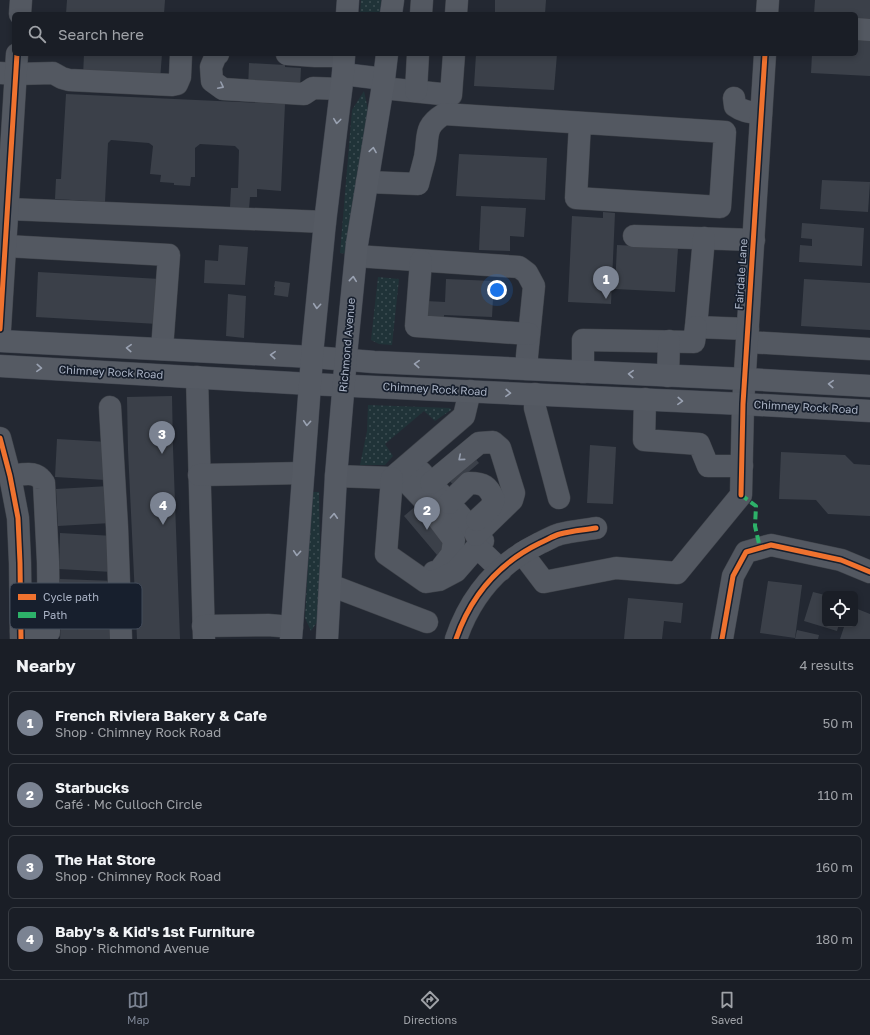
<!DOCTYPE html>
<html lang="en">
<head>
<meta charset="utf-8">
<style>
  body { margin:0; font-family:"Golos Text",sans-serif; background:#23272e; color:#f1f3f6 }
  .controls { position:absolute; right:12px; bottom:12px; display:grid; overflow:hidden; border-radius:6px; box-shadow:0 2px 6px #0003 }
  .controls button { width:36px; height:36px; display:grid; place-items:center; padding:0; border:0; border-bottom:1px solid #383c43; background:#1a1e26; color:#f1f3f6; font:20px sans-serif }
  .you { position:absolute; left:497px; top:290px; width:14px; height:14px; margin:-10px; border:3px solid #fff; border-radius:50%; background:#1a73e8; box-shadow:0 0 0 6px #1a73e833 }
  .badge { display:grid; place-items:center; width:26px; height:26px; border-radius:50%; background:#7b8392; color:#fff; font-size:13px; font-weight:700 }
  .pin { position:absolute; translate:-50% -33px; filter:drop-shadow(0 1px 2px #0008) }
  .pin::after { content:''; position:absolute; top:21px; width:14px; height:12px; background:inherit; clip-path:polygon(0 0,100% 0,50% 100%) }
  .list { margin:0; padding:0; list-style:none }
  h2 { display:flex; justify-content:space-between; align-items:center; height:52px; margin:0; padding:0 16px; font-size:17px }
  h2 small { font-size:13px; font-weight:400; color:#9fa2a7 }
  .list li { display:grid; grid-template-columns:26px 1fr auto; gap:12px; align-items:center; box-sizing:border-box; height:64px; margin:0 8px 8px; padding:0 8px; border:1px solid #383c43; border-radius:6px }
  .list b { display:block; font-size:15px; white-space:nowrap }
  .list p { margin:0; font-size:13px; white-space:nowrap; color:#9fa2a7 }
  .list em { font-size:13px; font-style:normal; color:#9fa2a7 }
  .icon { flex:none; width:22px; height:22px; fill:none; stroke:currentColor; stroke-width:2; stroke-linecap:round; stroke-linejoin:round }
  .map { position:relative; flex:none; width:870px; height:639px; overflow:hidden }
  .search { position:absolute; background:#1a1e26; box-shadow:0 2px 6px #0003; left:12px; right:12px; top:12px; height:44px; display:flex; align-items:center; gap:10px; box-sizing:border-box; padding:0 14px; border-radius:6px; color:#9fa2a7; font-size:15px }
  .sheet { height:340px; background:#1a1e26 }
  nav { display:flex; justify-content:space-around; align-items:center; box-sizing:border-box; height:56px; border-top:1px solid #383c43; background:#1a1e26; font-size:11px; color:#9fa2a7 }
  nav a { display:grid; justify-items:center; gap:2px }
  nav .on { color:#7b8392 }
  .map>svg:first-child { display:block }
  .grass { fill:url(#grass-dots) }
  .building { fill:#3b4049 }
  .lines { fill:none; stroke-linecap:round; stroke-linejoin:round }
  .minor-casing { stroke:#3e4249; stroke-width:23 }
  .major-casing { stroke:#40454f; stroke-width:23 }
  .minor { stroke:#535861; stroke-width:22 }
  .major { stroke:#555a63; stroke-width:22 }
  .quiet { stroke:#2db169; stroke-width:4; stroke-dasharray:8 4; stroke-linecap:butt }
  .cycleway-casing { stroke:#171f2d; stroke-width:8 }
  .cycleway { stroke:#ef722f; stroke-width:5 }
  .oneway { stroke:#959dad }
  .oneway2 { stroke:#9aa2b2 }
  .labels { text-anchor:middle; stroke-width:3.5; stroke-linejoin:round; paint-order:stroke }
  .street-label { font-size:11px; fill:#abb4c6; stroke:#171f2d }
  .key { fill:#171f2d; stroke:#434c5b; stroke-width:1 }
  .key-label { font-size:11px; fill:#abb4c6 }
</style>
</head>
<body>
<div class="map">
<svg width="870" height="639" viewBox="0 0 870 639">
  <defs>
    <pattern id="grass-dots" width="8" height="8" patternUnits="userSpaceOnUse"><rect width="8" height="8" fill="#203338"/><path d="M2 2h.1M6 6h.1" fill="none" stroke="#3e4e53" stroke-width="1.8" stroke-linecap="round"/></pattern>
  </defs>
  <rect width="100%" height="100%" fill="#232832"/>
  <g class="grass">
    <path d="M361 0H381L380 14H360Z"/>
    <path d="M364 91 369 114 348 254 340 253 352 110Z"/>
    <path d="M378 277 399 279 392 345 379 344 371 340Z"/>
    <path d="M368 405 450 408 451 410 435 421 424 411 385 444 393 456 385 465H360L367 431Z"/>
    <path d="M312 492H319L320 543 323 578 317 622 311 631 305 618Z"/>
  </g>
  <g class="building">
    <path d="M67 0H165L164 14H66Z"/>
    <path d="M495 0H546L545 14H495Z"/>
    <path d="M815 0H870V20L856 19V14H814Z"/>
    <path d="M856 40 870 41V76L811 73 812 54H856Z"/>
    <path d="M84 54H162L160 80 83 76Z"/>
    <path d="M476 54H557L554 90 474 86Z"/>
    <path d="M249 63 285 65V67L301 68 300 88 248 89Z"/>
    <path d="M66 94 285 104 281 191 257 189V197H250L249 209 230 207 231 188H238L239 150 235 146 200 144 195 148V177H191L190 186 174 185V183L160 182 161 175 150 174 153 146 149 143 111 140 108 143 105 202 55 199 56 179H61Z"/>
    <path d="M459 154 547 158 545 200 456 196Z"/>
    <path d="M822 180 870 182 868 212 820 209Z"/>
    <path d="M481 206 526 208 524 237 510 236V251L479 250Z"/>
    <path d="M603 212 615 213 611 304 568 302 572 216 603 218Z"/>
    <path d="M802 223 864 228 862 266 799 262 800 245 812 246V239L801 238Z"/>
    <path d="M219 245 248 247 245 285 204 283 205 260 218 261Z"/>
    <path d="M617 245 678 248 675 292 615 289Z"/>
    <path d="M38 272 160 279 158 324 36 317Z"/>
    <path d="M446 279 494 281 492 317 444 315V319H425L426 301 445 302Z"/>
    <path d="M804 279 870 283V330L801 326Z"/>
    <path d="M275 281 290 283 288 297 274 295 275 287H274Z"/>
    <path d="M228 294 246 296 244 338 226 336Z"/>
    <path d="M172 396 173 448 180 639H137L128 450 127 397Z"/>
    <path d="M57 439 108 442 106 480 55 477Z"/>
    <path d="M590 445 616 447 613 504 587 503Z"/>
    <path d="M781 452 845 455 854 464 870 465V516L828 514 816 500 779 499Z"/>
    <path d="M472 455 479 463 459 480 456 488 446 477Z"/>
    <path d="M109 486 111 523 58 526 56 489Z"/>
    <path d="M417 505 450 544 437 555 404 516Z"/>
    <path d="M60 533 114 536 112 572 59 569Z"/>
    <path d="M60 579 115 581 113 618 59 616Z"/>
    <path d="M768 581 802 585 795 638 760 633Z"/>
    <path d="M813 592 825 595V624H839L837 631 804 621Z"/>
    <path d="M628 598 683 603 681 623 664 621 662 639H624Z"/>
    <path d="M855 608 870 614V639H840L845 624H855Z"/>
    <path d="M61 624 114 626V639H60Z"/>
    <path d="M797 630 819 635 818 639H795Z"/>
  </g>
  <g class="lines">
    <defs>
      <g id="minor">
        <path d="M20 14 21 0"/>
        <path d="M421 14 422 0"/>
        <path d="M456 14 457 0"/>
        <path d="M767 14 768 0"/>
        <path d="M856 29 870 30"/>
        <path d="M218 54 216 55 211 67 212 81 223 89 304 94 313 88 341 89"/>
        <path d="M287 54 315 56H344"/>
        <path d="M0 73 16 74 53 73 62 78 69 80 172 85 177 84 180 77 181 54"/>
        <path d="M382 88 451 95 454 54"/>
        <path d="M416 91 418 54"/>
        <path d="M734 98 735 106C743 112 752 113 761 113"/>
        <path d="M367 182 418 184C420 175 423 166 425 157 429 136 423 127 444 114L725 132 720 207 576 198 580 123"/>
        <path d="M8 209 325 222"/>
        <path d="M634 236 754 240"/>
        <path d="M704 238 696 327 748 329"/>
        <path d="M6 246 169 255 162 349"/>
        <path d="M356 256 519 267 527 273 534 286 527 356V369"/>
        <path d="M421 261 416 326 529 334"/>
        <path d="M0 329 17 54"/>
        <path d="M747 342 870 349"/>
        <path d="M583 372V340L694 342 696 327"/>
        <path d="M668 376 669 341"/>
        <path d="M197 377 204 639"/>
        <path d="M535 394V408L559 498"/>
        <path d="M645 399 644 440 699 444 708 466H742"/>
        <path d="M110 407 117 527 121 639"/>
        <path d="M0 438 10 476 18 518 20 563 21 639"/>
        <path d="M421 472 483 541 480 545"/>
        <path d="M398 473 423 499 454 540 452 554 439 571 434 572"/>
        <path d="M199 475 303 473"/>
        <path d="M10 476C19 475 33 471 40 478 41 478 44 483 44 483L48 562 49 632H21"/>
        <path d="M336 476 392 478 464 416 470 391"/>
        <path d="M392 478 386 554 426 582 439 580 456 571 477 547 501 570"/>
        <path d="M431 483 479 443 493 442 500 448 514 493 512 500 476 535"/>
        <path d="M449 503 469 483C484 483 488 486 494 499L491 507 477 520"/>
        <path d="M522 553 544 582 616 568 677 573 741 495 743 404 765 54"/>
        <path d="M330 585 427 622"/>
        <path d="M203 626 268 625 292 627"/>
        <path d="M456 639C471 595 499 563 540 543 547 540 553 536 560 534 571 531 584 530 596 528"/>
        <path d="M722 639 733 576 746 552 771 545 841 560 870 572"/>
      </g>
      <g id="major">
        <path d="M347 14 348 0"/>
        <path d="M391 14 393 0"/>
        <path d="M343 74 384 79"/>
        <path d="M0 341 312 357 374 362 745 379 870 386"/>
        <path d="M0 366 310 384 743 404 870 411"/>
        <path d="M291 639 313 344 325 222 343 74 344 54"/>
        <path d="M327 639 336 476 347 345 357 244 384 79 387 54"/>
      </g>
    </defs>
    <use href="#minor" class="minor-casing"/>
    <use href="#major" class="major-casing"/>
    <use href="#minor" class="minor"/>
    <use href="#major" class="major"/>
    <path class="quiet" d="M741 495 756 506 755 526 760 548"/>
    <defs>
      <g id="cycleway">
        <path d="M0 329 17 54"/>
        <path d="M0 438 10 476 18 518 20 563 21 639"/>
        <path d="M741 495 743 404 765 54"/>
        <path d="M456 639C471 595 499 563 540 543 547 540 553 536 560 534 571 531 584 530 596 528"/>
        <path d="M722 639 733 576 746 552 771 545 841 560 870 572"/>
      </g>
    </defs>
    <use href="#cycleway" class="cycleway-casing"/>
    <use href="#cycleway" class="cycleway"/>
  </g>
  <defs><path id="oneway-chevron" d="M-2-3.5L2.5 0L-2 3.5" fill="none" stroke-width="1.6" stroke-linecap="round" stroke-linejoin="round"/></defs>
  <g class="oneway">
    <use href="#oneway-chevron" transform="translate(221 86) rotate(27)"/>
    <use href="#oneway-chevron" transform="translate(461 458) rotate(140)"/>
  </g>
  <g class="oneway2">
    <use href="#oneway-chevron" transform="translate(337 121) rotate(97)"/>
    <use href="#oneway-chevron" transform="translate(373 150) rotate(-81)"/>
    <use href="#oneway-chevron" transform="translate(353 279) rotate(-84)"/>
    <use href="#oneway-chevron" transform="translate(317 306) rotate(95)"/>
    <use href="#oneway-chevron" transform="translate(129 348) rotate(-177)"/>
    <use href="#oneway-chevron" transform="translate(273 355) rotate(-177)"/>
    <use href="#oneway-chevron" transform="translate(417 364) rotate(-177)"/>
    <use href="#oneway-chevron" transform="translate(39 368) rotate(3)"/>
    <use href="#oneway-chevron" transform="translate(631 374) rotate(-177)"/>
    <use href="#oneway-chevron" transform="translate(831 384) rotate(-177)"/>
    <use href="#oneway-chevron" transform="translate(508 393) rotate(3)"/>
    <use href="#oneway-chevron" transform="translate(680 401) rotate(3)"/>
    <use href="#oneway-chevron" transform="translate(307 423) rotate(94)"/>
    <use href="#oneway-chevron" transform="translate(334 516) rotate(-87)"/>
    <use href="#oneway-chevron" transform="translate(297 553) rotate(94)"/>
  </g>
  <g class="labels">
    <g class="street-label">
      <text transform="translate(741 274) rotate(-86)" y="4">Fairdale Lane</text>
      <text transform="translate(347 345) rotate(-85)" y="4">Richmond Avenue</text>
      <text transform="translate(111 372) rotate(3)" y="4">Chimney Rock Road</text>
      <text transform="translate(435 389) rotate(3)" y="4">Chimney Rock Road</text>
      <text transform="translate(806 407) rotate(3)" y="4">Chimney Rock Road</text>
    </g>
  </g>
  <rect x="10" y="583" width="132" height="46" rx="6" class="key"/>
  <rect x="18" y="594" width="18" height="6" fill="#ef722f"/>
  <rect x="18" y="612" width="18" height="6" fill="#2db169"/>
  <g class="key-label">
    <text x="43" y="601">Cycle path</text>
    <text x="43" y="619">Path</text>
  </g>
</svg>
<div class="controls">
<button><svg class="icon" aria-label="locate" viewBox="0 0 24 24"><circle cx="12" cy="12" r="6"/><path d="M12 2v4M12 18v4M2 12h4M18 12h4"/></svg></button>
</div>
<div class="you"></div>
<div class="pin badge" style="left:606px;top:299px">1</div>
<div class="pin badge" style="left:427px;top:530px">2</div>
<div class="pin badge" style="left:162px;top:454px">3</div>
<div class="pin badge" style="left:163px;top:525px">4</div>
<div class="search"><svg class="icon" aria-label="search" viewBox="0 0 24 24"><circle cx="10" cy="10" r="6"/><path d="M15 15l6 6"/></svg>Search here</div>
</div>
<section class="sheet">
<h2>Nearby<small>4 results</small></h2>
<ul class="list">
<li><span class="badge">1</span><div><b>French Riviera Bakery &amp; Cafe</b><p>Shop · Chimney Rock Road</p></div><em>50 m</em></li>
<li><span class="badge">2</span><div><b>Starbucks</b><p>Café · Mc Culloch Circle</p></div><em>110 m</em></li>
<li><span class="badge">3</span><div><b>The Hat Store</b><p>Shop · Chimney Rock Road</p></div><em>160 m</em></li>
<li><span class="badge">4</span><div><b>Baby's &amp; Kid's 1st Furniture</b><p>Shop · Richmond Avenue</p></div><em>180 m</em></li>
</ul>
</section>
<nav>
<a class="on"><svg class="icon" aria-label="map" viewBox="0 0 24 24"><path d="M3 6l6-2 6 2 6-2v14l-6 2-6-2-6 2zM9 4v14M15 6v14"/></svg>Map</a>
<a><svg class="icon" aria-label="directions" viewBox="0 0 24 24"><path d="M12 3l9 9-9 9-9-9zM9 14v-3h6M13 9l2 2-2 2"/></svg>Directions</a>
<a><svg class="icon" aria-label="saved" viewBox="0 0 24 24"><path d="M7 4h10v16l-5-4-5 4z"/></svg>Saved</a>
</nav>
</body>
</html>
